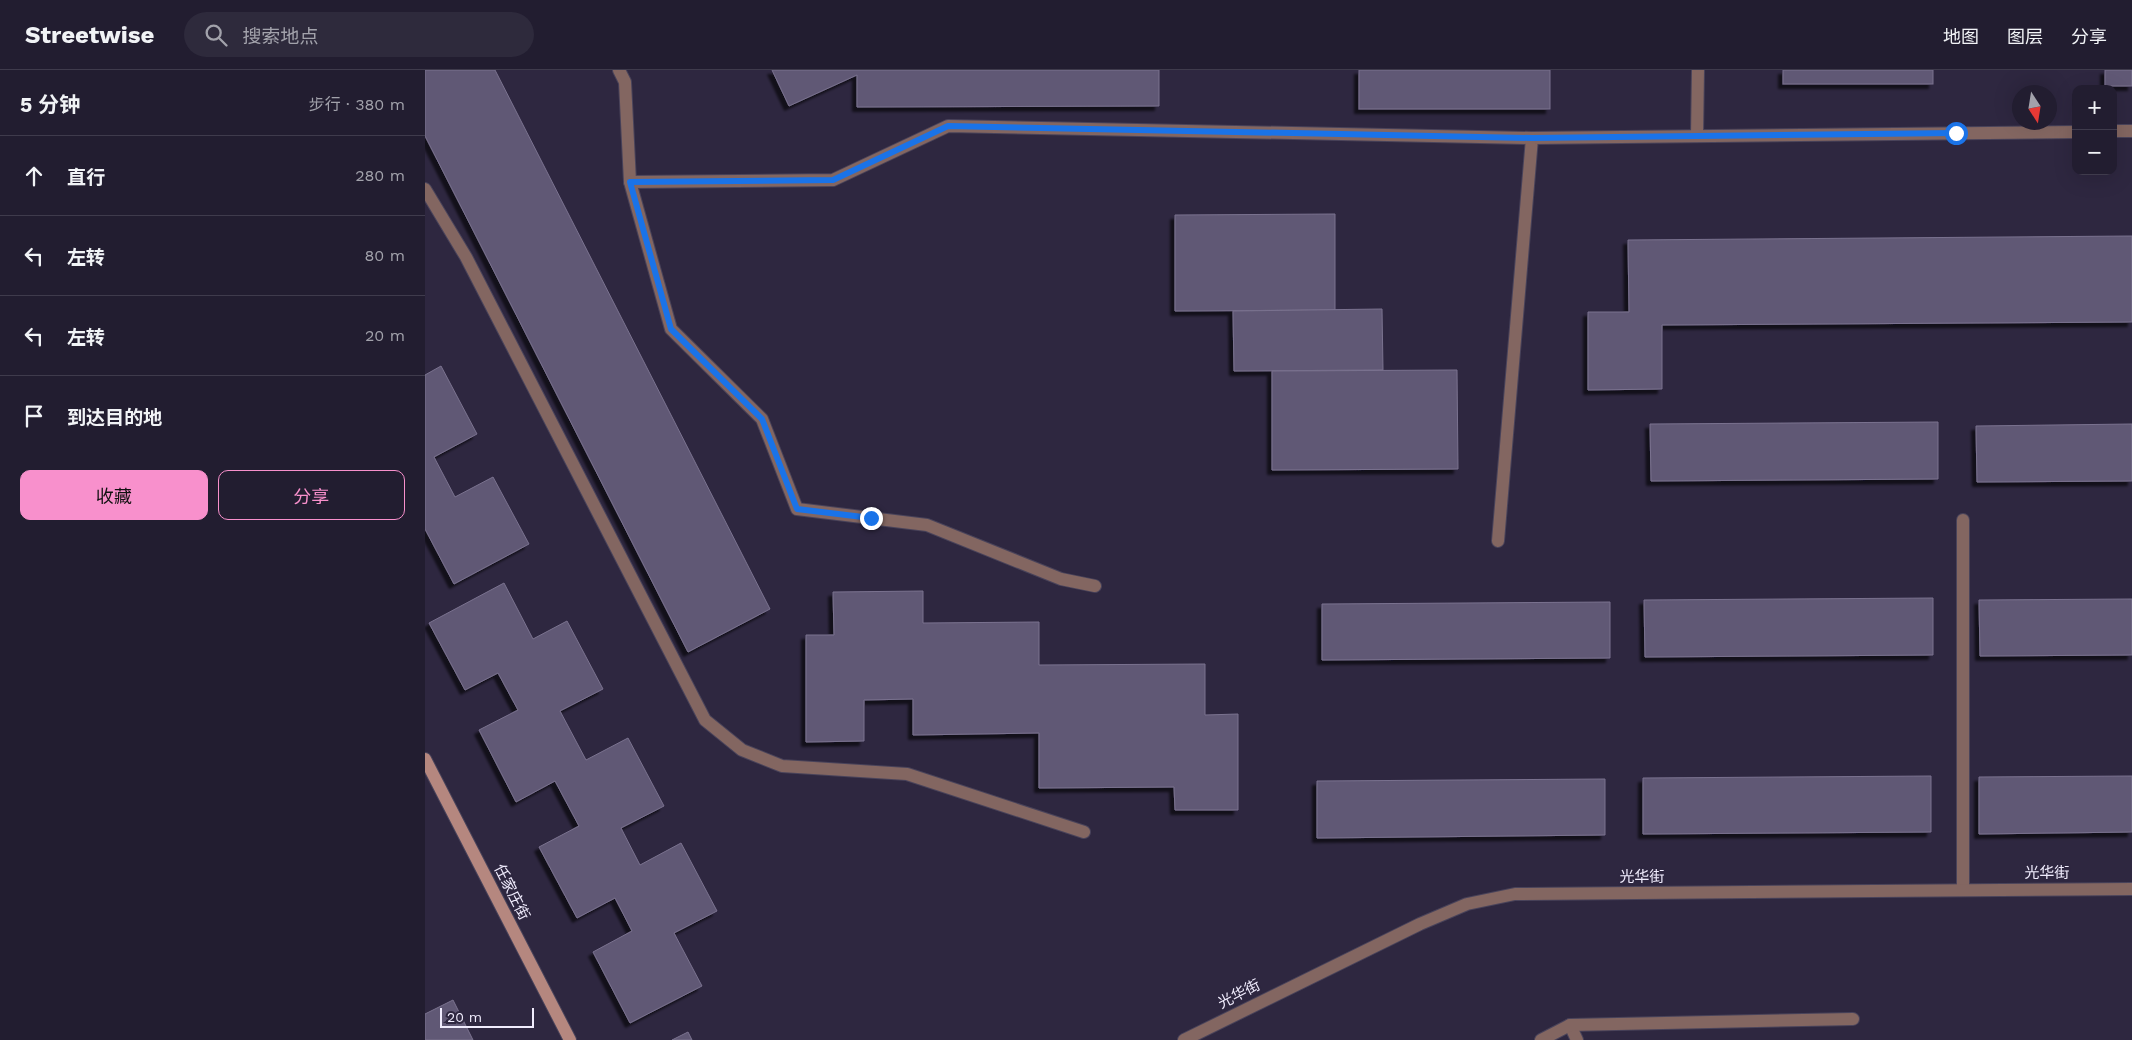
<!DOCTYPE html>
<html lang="zh">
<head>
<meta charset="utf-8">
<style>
  body { margin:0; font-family:"Work Sans","Noto Sans SC",sans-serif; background:#2e2a3c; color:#f1f3f6 }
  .controls { position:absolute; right:15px; top:15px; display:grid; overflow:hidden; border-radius:10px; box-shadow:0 5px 20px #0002 }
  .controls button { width:45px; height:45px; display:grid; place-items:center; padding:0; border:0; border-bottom:1px solid #3f3b4c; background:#221d30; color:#f1f3f6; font:25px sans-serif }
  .compass { position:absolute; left:1587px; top:15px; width:45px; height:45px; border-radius:50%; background:#221d30; box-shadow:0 5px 20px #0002; rotate:168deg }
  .scale { position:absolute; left:15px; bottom:12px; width:94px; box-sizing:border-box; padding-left:5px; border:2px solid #f0ecfd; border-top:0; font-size:14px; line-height:18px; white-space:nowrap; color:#f0ecfd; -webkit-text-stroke:4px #2e2740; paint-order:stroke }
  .stop { position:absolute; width:15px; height:15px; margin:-11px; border:4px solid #1a73e8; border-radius:50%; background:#fff }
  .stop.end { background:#1a73e8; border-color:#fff; box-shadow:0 1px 5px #0008 }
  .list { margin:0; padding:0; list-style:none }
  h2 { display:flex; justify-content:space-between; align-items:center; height:65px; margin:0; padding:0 20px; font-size:21px }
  h2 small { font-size:16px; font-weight:400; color:#a2a2ab }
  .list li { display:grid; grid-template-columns:32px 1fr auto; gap:15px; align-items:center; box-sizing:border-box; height:80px; padding:0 20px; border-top:1px solid #3f3b4c }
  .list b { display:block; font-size:19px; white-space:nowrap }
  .list em { font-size:16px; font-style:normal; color:#a2a2ab }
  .actions { display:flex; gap:10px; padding:15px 20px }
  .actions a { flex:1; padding:11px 0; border:1px solid #f890cc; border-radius:10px; text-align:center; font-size:18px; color:#f890cc }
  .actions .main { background:#f890cc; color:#111 }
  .icon { flex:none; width:28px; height:28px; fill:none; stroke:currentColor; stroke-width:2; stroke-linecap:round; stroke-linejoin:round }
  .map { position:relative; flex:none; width:1707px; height:970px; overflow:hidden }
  header { display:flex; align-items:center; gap:30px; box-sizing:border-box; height:70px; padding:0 25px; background:#221d30; border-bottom:1px solid #3f3b4c }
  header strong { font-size:24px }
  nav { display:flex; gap:28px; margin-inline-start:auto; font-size:18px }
  .search { width:350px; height:45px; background:#2e2a3c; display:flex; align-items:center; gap:12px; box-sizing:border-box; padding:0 18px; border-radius:28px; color:#a2a2ab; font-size:19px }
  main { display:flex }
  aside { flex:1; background:#221d30 }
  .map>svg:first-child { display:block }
  .building { fill:#615975; stroke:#7a728f; filter:url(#shadow) }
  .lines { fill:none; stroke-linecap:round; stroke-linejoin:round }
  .lane-casing { stroke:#49435a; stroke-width:14 }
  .street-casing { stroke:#49435a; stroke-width:14 }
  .secondary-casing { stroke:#49435a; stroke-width:14 }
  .lane { stroke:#836661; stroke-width:12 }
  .street { stroke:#836661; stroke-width:12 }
  .secondary { stroke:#b5877f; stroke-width:12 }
  .route { stroke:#1a73e8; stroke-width:6 }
  .labels { text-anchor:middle; stroke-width:4; stroke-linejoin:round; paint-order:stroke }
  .street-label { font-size:15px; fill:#f0ecfd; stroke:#2e2740 }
</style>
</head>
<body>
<header>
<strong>Streetwise</strong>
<div class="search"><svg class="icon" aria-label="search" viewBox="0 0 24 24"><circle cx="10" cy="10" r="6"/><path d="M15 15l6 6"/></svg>搜索地点</div>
<nav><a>地图</a><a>图层</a><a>分享</a></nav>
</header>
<main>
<aside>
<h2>5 分钟<small>步行 · 380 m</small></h2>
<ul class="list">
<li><svg class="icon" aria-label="ahead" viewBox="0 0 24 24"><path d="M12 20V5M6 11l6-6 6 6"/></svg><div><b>直行</b></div><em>280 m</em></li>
<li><svg class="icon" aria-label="left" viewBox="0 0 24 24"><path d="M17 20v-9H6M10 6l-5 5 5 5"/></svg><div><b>左转</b></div><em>80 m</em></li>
<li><svg class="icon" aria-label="left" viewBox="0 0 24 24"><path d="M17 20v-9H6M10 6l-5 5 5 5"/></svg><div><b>左转</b></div><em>20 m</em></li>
<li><svg class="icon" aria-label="arrive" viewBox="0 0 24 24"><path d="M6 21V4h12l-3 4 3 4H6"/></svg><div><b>到达目的地</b></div></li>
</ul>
<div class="actions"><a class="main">收藏</a><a>分享</a></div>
</aside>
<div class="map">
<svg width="1707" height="970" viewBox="0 0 1707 970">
  <defs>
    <filter id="shadow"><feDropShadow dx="-4.5" dy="4.5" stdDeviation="1" flood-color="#0009"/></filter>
  </defs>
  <rect width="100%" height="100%" fill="#2e2740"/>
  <g class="building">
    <path d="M0 0H70L345 539 263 582 0 66Z"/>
    <path d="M347 0H734V36L432 37V5L364 36Z"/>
    <rect x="934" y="0" width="191" height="39"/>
    <rect x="1358" y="0" width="150" height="14"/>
    <rect x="1680" y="0" width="27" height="16"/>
    <path d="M910 144V240L750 241V145Z"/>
    <path d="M1707 166V252L1237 255V319L1163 320V242H1204L1203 170Z"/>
    <path d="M957 239 958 300 809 301 808 241Z"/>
    <path d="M16 296 52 364 9 387 30 427 68 407 104 474 29 514 0 459V305Z"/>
    <path d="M1032 300 1033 399 847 400V301Z"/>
    <path d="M1513 352V409L1226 411 1225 354Z"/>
    <path d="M1707 354V411L1552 412 1551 356Z"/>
    <path d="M79 513 108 569 142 551 178 619 135 641 161 690 203 668 239 736 196 758 215 795 256 773 292 841 249 863 277 916 205 953 168 882 207 861 190 828 152 848 114 777 154 756 130 711 91 732 54 660 93 640 73 603 40 620 4 553Z"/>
    <path d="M498 521V553L614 552V595L780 594V645L813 644V740H750L749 717 614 718V663L488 665V629L439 630V671L381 672V565H409L408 522Z"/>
    <path d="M1508 528V585L1220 587 1219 530Z"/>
    <path d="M1707 529V585L1555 586 1554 530Z"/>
    <path d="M1185 532V588L897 590V534Z"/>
    <path d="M1506 706V762L1218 764V708Z"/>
    <path d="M1707 706V762L1554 764V707Z"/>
    <path d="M1180 709V765L892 768V711Z"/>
    <path d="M28 930 48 970H0V944Z"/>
    <path d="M263 962 267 970H247Z"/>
  </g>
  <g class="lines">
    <defs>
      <g id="lane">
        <path d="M0 119 41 187 280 650 317 680 357 696 482 704 659 762"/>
        <path d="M1145 955 1152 970"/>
        <path d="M1116 970 1145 955 1428 949"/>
      </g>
      <g id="street">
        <path d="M194 0 200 12 205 112 246 259 337 349 372 439 502 455 636 509 670 516"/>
        <path d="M1688 61H1707"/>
        <path d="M1272 66 1273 0"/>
        <path d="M205 112 408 110 523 56 1107 68"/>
        <path d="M1073 471 1107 68 1651 62"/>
        <path d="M1538 820V450"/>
        <path d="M759 970 995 854 1042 834 1090 824 1707 819"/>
      </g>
      <path id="secondary" d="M0 689 145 970"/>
    </defs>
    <use href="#lane" class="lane-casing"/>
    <use href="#street" class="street-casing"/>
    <use href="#secondary" class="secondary-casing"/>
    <use href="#lane" class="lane"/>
    <use href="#street" class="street"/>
    <use href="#secondary" class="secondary"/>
  </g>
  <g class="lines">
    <path class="route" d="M446 448 372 439 337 349 246 259 205 112 408 110 523 56 1107 68 1531 63"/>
  </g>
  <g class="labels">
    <g class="street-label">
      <text x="1622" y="808">光华街</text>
      <text x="1217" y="812">光华街</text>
      <text transform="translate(87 822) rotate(63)" y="5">任家庄街</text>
      <text transform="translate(814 924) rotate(-27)" y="5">光华街</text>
    </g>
  </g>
</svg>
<div class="controls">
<button>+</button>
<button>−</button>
</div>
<svg class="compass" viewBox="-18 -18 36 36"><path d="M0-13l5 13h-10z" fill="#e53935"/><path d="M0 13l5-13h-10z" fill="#a2a2ab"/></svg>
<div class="scale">20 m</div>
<div class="stop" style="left:1531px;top:63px"></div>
<div class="stop end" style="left:446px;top:448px"></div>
</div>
</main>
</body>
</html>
